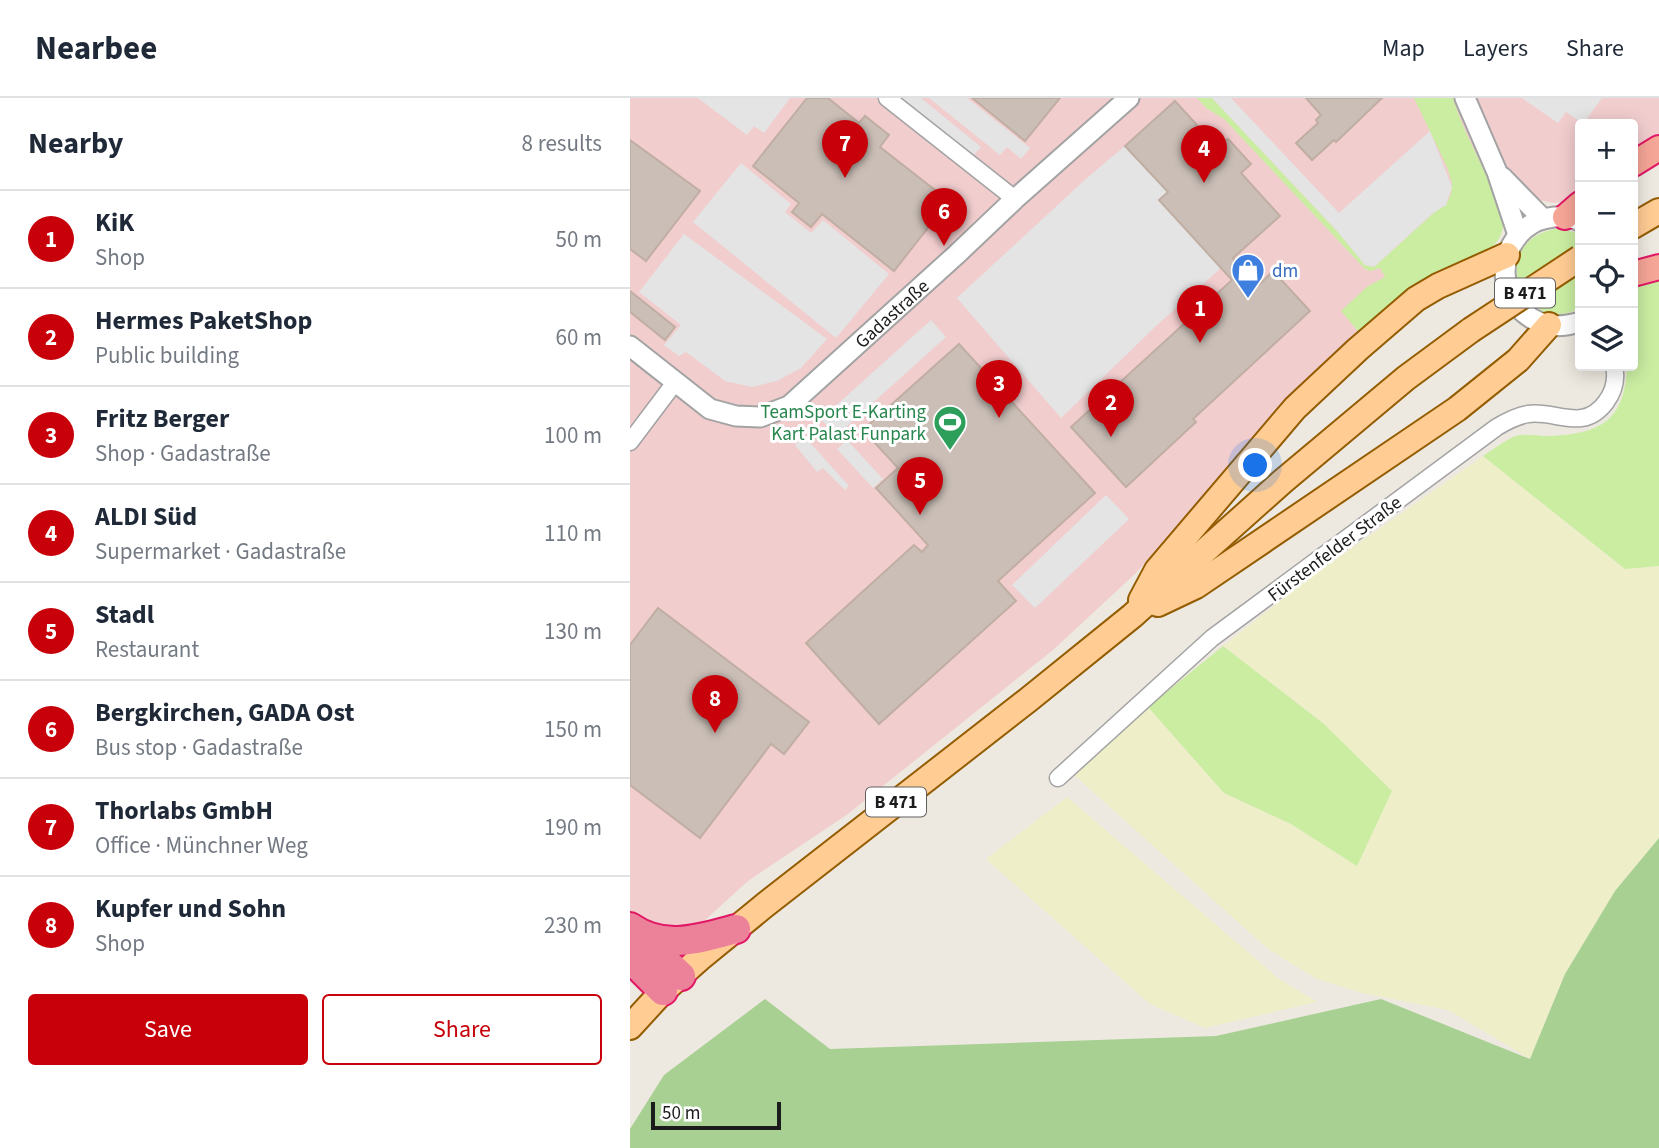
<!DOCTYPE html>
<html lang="en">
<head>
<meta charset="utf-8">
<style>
  body { margin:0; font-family:"Source Sans 3",sans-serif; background:#f2f2f3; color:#1f2937 }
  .controls { position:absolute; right:21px; top:21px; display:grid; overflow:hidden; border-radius:7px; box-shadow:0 4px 18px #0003 }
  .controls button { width:63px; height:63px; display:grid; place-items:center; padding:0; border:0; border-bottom:2px solid #e0e1e3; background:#fff; color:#1f2937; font:35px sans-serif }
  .scale { position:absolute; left:21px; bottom:18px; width:130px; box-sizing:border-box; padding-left:7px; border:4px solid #1c1c1c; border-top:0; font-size:19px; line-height:24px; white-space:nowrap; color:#1c1c1c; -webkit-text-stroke:5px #fff; paint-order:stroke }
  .you { position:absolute; left:626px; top:368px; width:24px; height:24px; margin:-18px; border:5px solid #fff; border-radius:50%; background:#1a73e8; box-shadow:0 0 0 10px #1a73e833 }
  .badge { display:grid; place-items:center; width:46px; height:46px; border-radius:50%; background:#c70009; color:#fff; font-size:23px; font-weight:700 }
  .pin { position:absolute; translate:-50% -58px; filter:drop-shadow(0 2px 4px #0008) }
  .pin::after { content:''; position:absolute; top:37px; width:24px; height:21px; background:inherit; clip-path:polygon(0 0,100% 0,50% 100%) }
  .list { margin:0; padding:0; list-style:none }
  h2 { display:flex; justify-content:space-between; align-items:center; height:91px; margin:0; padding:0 28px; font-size:30px }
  h2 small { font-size:23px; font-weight:400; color:#747a83 }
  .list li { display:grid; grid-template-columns:46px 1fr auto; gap:21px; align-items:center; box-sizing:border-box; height:98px; padding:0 28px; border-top:2px solid #e0e1e3 }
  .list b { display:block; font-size:26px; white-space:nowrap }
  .list p { margin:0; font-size:23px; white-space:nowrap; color:#747a83 }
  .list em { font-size:23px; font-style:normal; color:#747a83 }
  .actions { display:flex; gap:14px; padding:21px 28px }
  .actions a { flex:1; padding:16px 0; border:2px solid #c70009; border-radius:7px; text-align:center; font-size:24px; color:#c70009 }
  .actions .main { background:#c70009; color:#fff }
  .icon { flex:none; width:38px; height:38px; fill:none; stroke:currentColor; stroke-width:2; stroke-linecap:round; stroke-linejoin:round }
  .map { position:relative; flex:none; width:1029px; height:1050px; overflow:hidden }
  header { display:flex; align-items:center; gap:42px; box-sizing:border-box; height:98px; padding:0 35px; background:#fff; border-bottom:2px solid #e0e1e3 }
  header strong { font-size:33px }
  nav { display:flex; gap:38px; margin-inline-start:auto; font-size:24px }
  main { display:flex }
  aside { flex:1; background:#fff }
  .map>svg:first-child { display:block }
  .commercial { fill:#f1cdce }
  .farmland { fill:#eeefc9 }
  .grass { fill:#caeda2 }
  .forest { fill:#a7d092 }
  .parking { fill:#e4e4e4 }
  .building { fill:#cabeb6; stroke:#c0aea2; stroke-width:2 }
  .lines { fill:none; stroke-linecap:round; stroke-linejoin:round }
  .minor-casing { stroke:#a3a3a3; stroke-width:19 }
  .tertiary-casing { stroke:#a3a3a3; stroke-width:23 }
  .primary-casing { stroke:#935c00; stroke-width:28 }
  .trunk-casing { stroke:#e11866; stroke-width:28 }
  .motorway-casing { stroke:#e11866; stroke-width:32 }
  .minor { stroke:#fff; stroke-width:16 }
  .tertiary { stroke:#fff; stroke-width:19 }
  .primary { stroke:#ffcc94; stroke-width:24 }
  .trunk { stroke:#f6a697; stroke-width:24 }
  .motorway { stroke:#ec819a; stroke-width:28 }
  .primary-bridge-casing { stroke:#935c00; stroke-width:28; stroke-linecap:butt }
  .primary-bridge { stroke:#ffcc94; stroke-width:24 }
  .labels { text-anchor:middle; stroke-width:6; stroke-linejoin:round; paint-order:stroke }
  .shield { fill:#fff; stroke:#606060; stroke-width:2 }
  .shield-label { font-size:18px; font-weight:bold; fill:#1c1c1c }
  .shop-label { font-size:19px; fill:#366cbe; stroke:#fff; text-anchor:start }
  .street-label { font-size:19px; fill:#1c1c1c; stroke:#fff }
  .leisure-label { font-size:19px; fill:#27864d; stroke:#fff; text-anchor:end }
</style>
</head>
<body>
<header>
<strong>Nearbee</strong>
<nav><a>Map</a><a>Layers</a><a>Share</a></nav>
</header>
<main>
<aside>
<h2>Nearby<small>8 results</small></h2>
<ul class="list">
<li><span class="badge">1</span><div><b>KiK</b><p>Shop</p></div><em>50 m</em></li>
<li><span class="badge">2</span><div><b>Hermes PaketShop</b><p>Public building</p></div><em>60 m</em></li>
<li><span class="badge">3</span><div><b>Fritz Berger</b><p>Shop · Gadastraße</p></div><em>100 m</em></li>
<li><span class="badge">4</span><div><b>ALDI Süd</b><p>Supermarket · Gadastraße</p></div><em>110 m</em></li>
<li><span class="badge">5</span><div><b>Stadl</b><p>Restaurant</p></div><em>130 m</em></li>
<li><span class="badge">6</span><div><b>Bergkirchen, GADA Ost</b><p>Bus stop · Gadastraße</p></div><em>150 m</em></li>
<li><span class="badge">7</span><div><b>Thorlabs GmbH</b><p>Office · Münchner Weg</p></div><em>190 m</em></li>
<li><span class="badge">8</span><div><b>Kupfer und Sohn</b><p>Shop</p></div><em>230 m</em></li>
</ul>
<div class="actions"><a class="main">Save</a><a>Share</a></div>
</aside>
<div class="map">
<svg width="1029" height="1050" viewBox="0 0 1029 1050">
  <rect width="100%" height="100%" fill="#eee9e0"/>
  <path class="commercial" d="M0 0H1029V42L1003 56V26H950V96L942 103 923 105 905 101 729 239 643 317 506 475 423 552 218 716 118 783 62 834 0 824Z"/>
  <g class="farmland">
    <path d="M853 358 995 471 1029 468V740L985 793 935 876 900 961 818 912 732 895 687 881 638 851 442 675 518 609 594 695 661 726 727 768 762 693 694 626 593 548 678 481Z"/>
    <path d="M437 699 648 880 687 904 575 930 520 906 356 761Z"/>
  </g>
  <g class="grass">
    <path d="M567 0H582L707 133 735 167 744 169 807 112 816 107 821 96 822 85 817 69 784 0H823C833 34 852 65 865 97 869 107 875 119 873 129 872 139 865 146 859 153L732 238 711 213 738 188 755 179 750 170 740 173 735 171 594 21 576 10Z"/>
    <path d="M925 131H933L950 136V210C893 241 854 145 925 131Z"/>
    <path d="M1029 180V468L995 471 853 358C861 353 878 340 886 338 896 335 909 338 919 338 970 336 995 323 997 268H1003V189Z"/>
    <path d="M593 548 694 626 762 693 727 768 661 726 594 695 518 609Z"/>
  </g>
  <path class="forest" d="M1029 740V1050H0V1031L34 977 135 901 200 951 586 938 751 901 900 961 935 876 985 793Z"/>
  <g class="parking">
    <path d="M68 0H160L134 35 124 28 117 37Z"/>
    <path d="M272 0H291L351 49 343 58Z"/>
    <path d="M299 0H337L400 50 391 61 377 49 370 57Z"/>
    <path d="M582 0H601L709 115 800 33 822 89 816 107 802 116 744 169 735 167 707 133Z"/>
    <path d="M892 0H972L953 26 936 14 928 25Z"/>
    <path d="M495 48 538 94 529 102 591 170 527 227 431 320 327 200 457 80Z"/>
    <path d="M111 65 161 106 155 114 181 135 193 122 259 176 206 240 63 124Z"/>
    <path d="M54 136 197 241 171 270 147 283 122 289 95 283 56 254 49 258 34 247 51 227 9 194Z"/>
    <path d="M301 222 316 239 206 338 191 321Z"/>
    <path d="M174 338 219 388 215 392 193 370 187 374 165 347Z"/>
    <path d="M217 342 253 381 243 390 207 351Z"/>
    <path d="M476 397 499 421 405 510 382 487Z"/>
  </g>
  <g class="building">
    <path d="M177 0H198L229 25 235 18 259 37 250 49 319 103 264 173 192 116 181 129 162 114 169 105 123 68Z"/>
    <path d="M342 0H430L395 43Z"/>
    <path d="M676 0H752L706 44 704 42 682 62 666 45 688 25 686 22 691 17Z"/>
    <path d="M545 3 588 50 598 41 621 66 611 75 650 118 603 160 629 187 643 173 680 213 563 321 566 324 496 389 441 329 602 182 529 102 538 94 495 48Z"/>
    <path d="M0 42 70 93 16 163 0 151Z"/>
    <path d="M0 193 45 229 35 242 0 214Z"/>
    <path d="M329 246 465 395 368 483 386 503 249 626 176 545 284 447 292 454 298 447 246 390 268 370 233 332Z"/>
    <path d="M28 510 179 624 154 656 141 646 70 740 0 687V547Z"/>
  </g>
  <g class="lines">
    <defs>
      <g id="minor">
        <path d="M257 0 385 101"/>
        <path d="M0 344 46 283"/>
        <path d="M428 680 582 540 867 329C877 323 886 318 898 316 927 312 953 335 976 304 984 293 987 281 984 268"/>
      </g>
      <g id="tertiary">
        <path d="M835 0 867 74 888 137"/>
        <path d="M872 79 913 121"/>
        <path d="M950 123C945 121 940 119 934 119 925 118 916 120 907 123 860 146 866 214 918 227 929 229 940 227 950 224"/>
        <path id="s1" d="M0 248 80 311 106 318 130 319 159 308 326 157 385 101 499 0"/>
      </g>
      <g id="primary">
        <path d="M1003 128 1029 113"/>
        <path d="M511 502 527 472 665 310 728 251 786 201 808 188 877 157"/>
        <path d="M528 506 566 488 827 311 888 262 919 227"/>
        <path d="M0 929 33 893 69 861 135 807 398 602 502 518 653 383 776 280 841 232"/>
      </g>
      <g id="trunk">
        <path d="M1003 66 1029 50"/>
        <path d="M935 119 950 106"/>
        <path d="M1003 176 1029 169"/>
      </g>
      <g id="motorway">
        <path d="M0 829C34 853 69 841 106 831"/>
        <path d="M7 837 51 878"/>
        <path d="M0 860 33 893"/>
      </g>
    </defs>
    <use href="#minor" class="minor-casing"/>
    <use href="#tertiary" class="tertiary-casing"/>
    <use href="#primary" class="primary-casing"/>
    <use href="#trunk" class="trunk-casing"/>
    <use href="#motorway" class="motorway-casing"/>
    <use href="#minor" class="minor"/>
    <use href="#tertiary" class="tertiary"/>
    <use href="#primary" class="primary"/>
    <use href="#trunk" class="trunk"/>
    <use href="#motorway" class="motorway"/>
    <defs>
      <path id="primary-bridge" d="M841 232 950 160"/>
    </defs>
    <use href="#primary-bridge" class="primary-bridge-casing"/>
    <use href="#primary-bridge" class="primary-bridge"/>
  </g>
  <defs>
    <symbol id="shop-pin" viewBox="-11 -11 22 30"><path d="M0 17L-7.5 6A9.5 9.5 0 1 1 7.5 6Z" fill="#3f7fe0" stroke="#fff"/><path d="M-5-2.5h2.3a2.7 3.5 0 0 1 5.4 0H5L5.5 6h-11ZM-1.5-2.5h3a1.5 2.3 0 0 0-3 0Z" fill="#fff"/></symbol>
    <symbol id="stadium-pin" viewBox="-11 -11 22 30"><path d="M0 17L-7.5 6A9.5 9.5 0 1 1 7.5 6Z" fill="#2e9e5b" stroke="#fff"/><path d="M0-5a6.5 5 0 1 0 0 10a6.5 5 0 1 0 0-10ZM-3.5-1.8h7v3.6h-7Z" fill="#fff"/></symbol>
  </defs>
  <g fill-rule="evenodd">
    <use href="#shop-pin" x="599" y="153" width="38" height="52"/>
    <use href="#stadium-pin" x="301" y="305" width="38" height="52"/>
  </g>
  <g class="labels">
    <g class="shield">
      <rect x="865" y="180.5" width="60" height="29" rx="5"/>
      <rect x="236" y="689.5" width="60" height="29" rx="5"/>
    </g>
    <g class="shield-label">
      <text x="895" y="201">B 471</text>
      <text x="266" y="710">B 471</text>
    </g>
    <g class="shop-label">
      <text x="642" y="179">dm</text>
    </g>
    <g class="street-label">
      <text dy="7" stroke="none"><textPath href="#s1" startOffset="322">Gadastraße</textPath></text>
      <text transform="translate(704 450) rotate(-37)" y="7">Fürstenfelder Straße</text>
    </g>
    <g class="leisure-label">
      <text x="296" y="320">TeamSport E-Karting<tspan x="296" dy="22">Kart Palast Funpark</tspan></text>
    </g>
  </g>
</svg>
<div class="controls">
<button>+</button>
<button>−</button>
<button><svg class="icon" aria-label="locate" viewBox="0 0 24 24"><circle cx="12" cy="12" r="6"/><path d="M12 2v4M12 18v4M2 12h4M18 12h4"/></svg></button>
<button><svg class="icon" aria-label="layers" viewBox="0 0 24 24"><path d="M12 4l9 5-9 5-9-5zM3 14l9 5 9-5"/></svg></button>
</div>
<div class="scale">50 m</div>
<div class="you"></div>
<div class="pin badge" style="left:570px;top:245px">1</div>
<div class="pin badge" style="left:481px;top:339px">2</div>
<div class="pin badge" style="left:369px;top:320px">3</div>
<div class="pin badge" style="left:574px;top:85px">4</div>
<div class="pin badge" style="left:290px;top:417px">5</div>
<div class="pin badge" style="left:314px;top:148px">6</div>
<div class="pin badge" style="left:215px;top:80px">7</div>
<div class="pin badge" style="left:85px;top:635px">8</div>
</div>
</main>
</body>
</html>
